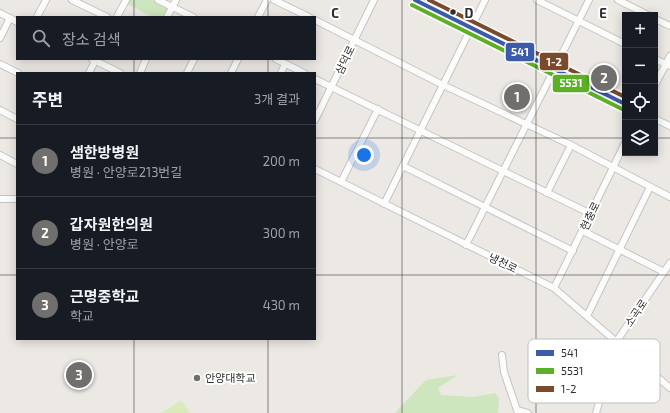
<!DOCTYPE html>
<html lang="ko">
<head>
<meta charset="utf-8">
<style>
  body { margin:0; font-family:"Exo 2","Noto Sans KR",sans-serif; background:#242831; color:#f1f3f6 }
  .controls { position:absolute; right:12px; top:12px; display:grid; overflow:hidden; border-radius:0px; box-shadow:0 2px 10px #0003 }
  .controls button { width:36px; height:36px; display:grid; place-items:center; padding:0; border:0; border-bottom:1px solid #363941; background:#171b24; color:#f1f3f6; font:20px sans-serif }
  .you { position:absolute; left:364px; top:155px; width:14px; height:14px; margin:-10px; border:3px solid #fff; border-radius:50%; background:#1a73e8; box-shadow:0 0 0 6px #1a73e833 }
  .badge { display:grid; place-items:center; width:26px; height:26px; border-radius:50%; background:#706f6e; color:#fff; font-size:13px; font-weight:700 }
  .pin { position:absolute; translate:-50% -50%; border:2px solid #fff; box-shadow:0 1px 4px #0006 }
  .list { margin:0; padding:0; list-style:none }
  h2 { display:flex; justify-content:space-between; align-items:center; height:52px; margin:0; padding:0 16px; font-size:17px }
  h2 small { font-size:13px; font-weight:400; color:#9ea1a6 }
  .list li { display:grid; grid-template-columns:26px 1fr auto; gap:12px; align-items:center; box-sizing:border-box; height:72px; padding:0 16px; border-top:1px solid #363941 }
  .list b { display:block; font-size:15px; white-space:nowrap }
  .list p { margin:0; font-size:13px; white-space:nowrap; color:#9ea1a6 }
  .list em { font-size:13px; font-style:normal; color:#9ea1a6 }
  .icon { flex:none; width:22px; height:22px; fill:none; stroke:currentColor; stroke-width:2; stroke-linecap:round; stroke-linejoin:round }
  .map { position:relative; flex:none; width:670px; height:413px; overflow:hidden }
  .search { position:absolute; background:#171b24; box-shadow:0 2px 10px #0003; left:16px; top:16px; width:300px; height:44px; display:flex; align-items:center; gap:10px; box-sizing:border-box; padding:0 14px; border-radius:0px; color:#9ea1a6; font-size:15px }
  .panel { position:absolute; background:#171b24; box-shadow:0 2px 10px #0003; left:16px; top:72px; width:300px; height:268px; border-radius:0px }
  .map>svg:first-child { display:block }
  .green { fill:#cee6be }
  .pitch { fill:#d9eabb }
  .lines { fill:none; stroke-linecap:round; stroke-linejoin:round }
  .minor-casing { stroke:#c5c4c5; stroke-width:8 }
  .minor { stroke:#fcfcfb; stroke-width:6 }
  .bus-1-casing { stroke:#fff; stroke-width:7 }
  .bus-2-casing { stroke:#fff; stroke-width:7 }
  .bus-3-casing { stroke:#fff; stroke-width:7 }
  .bus-1 { stroke:#3d5bab; stroke-width:4 }
  .bus-2 { stroke:#5bb025; stroke-width:4 }
  .bus-3 { stroke:#7a4b2a; stroke-width:4 }
  .grid { fill:none; stroke:#2e2e2e; stroke-width:1; stroke-opacity:0.55 }
  .bus-dot { fill:#2e2e2e; stroke:#fff; stroke-width:1.5 }
  .poi-dot { fill:#706f6e; stroke:#fff; stroke-width:1.5 }
  .labels { text-anchor:middle; stroke-width:4; stroke-linejoin:round; paint-order:stroke }
  .street-label { font-size:11px; fill:#2e2e2e; stroke:#fff }
  .poi-label { font-size:11px; fill:#2e2e2e; stroke:#fff; text-anchor:start }
  .key { fill:#fff; stroke:#c0c0c0; stroke-width:1 }
  .key-label { font-size:11px; fill:#2e2e2e }
  .grid-label { font-size:13px; text-anchor:middle; font-weight:bold; fill:#2e2e2e; stroke:#fff; stroke-width:4; stroke-linejoin:round; paint-order:stroke }
  .line-badge { stroke:#fff; stroke-width:1.5 }
  .badge-label { font-size:11px; text-anchor:middle; font-weight:bold; fill:#fff }
</style>
</head>
<body>
<div class="map">
<svg width="670" height="413" viewBox="0 0 670 413">
  <rect width="100%" height="100%" fill="#ece8e4"/>
  <g class="green">
    <path d="M129 0H152L169 9 165 17H152L127 4Z"/>
    <path d="M458 375 438 388 441 395 473 397 495 393 499 398 498 413H395L426 380Z"/>
  </g>
  <path class="pitch" d="M182 401 190 413H161L179 402Z"/>
  <g class="lines">
    <defs>
      <g id="minor">
        <path d="M72 0 107 17"/>
        <path d="M158 0 193 17"/>
        <path d="M274 0 309 17"/>
        <path d="M415 0 625 104"/>
        <path d="M537 0 625 44"/>
        <path d="M618 0 648 15"/>
        <path d="M0 13 17 22"/>
        <path d="M37 17 46 0"/>
        <path d="M117 17 126 0"/>
        <path d="M167 17 176 0"/>
        <path d="M258 17 267 0"/>
        <path d="M655 19 670 26"/>
        <path d="M315 20 443 85 571 145 670 197"/>
        <path d="M0 38 10 18"/>
        <path d="M92 59 120 73"/>
        <path d="M276 59 304 73"/>
        <path d="M655 59 670 66"/>
        <path d="M0 64 18 73"/>
        <path d="M89 73 96 59"/>
        <path d="M140 73 146 59"/>
        <path d="M187 73 194 59"/>
        <path d="M231 73 238 59"/>
        <path d="M281 73 285 64"/>
        <path d="M315 79 591 214"/>
        <path d="M655 85 670 56"/>
        <path d="M0 110 17 119"/>
        <path d="M655 119 670 126"/>
        <path d="M315 120 374 0"/>
        <path d="M0 155 17 164"/>
        <path d="M403 166 573 251"/>
        <path d="M315 169 554 288 670 388"/>
        <path d="M341 182 378 109"/>
        <path d="M547 193 571 145"/>
        <path d="M0 199H17"/>
        <path d="M384 204 485 0"/>
        <path d="M583 231 664 272"/>
        <path d="M466 245 589 0"/>
        <path d="M554 288 625 143"/>
        <path d="M587 316 650 187"/>
        <path d="M502 355 504 372 518 413"/>
        <path d="M518 410 528 413"/>
        <path d="M596 413 616 342 670 263"/>
      </g>
    </defs>
    <use href="#minor" class="minor-casing"/>
    <use href="#minor" class="minor"/>
    <defs>
      <path id="bus-1" d="M415 0 625 104"/>
      <path id="bus-2" d="M412 5 622 109"/>
      <path id="bus-3" d="M429 0 625 97"/>
    </defs>
    <use href="#bus-1" class="bus-1-casing"/>
    <use href="#bus-2" class="bus-2-casing"/>
    <use href="#bus-3" class="bus-3-casing"/>
    <use href="#bus-1" class="bus-1"/>
    <use href="#bus-2" class="bus-2"/>
    <use href="#bus-3" class="bus-3"/>
  </g>
  <path class="grid" d="M134 0V17M268 0V17M402 0V413M536 0V413M134 59V73M268 59V73M0 138H17M315 138H625M655 138H670M0 275H17M315 275H670M134 339V413M268 339V413"/>
  <circle class="bus-dot" cx="453" cy="12" r="3.5"/>
  <circle class="poi-dot" cx="197" cy="378" r="4"/>
  <g class="labels">
    <g class="street-label">
      <text transform="translate(345 60) rotate(-64)" y="4">삼덕로</text>
      <text transform="translate(590 216) rotate(-64)" y="4">현충로</text>
      <text transform="translate(503 263) rotate(26)" y="4">냉천로</text>
      <text transform="translate(636 313) rotate(-56)" y="4">소곡로</text>
    </g>
    <g class="poi-label">
      <text x="205" y="382">안양대학교</text>
    </g>
  </g>
  <rect x="528" y="339" width="132" height="64" rx="6" class="key"/>
  <rect x="536" y="350" width="18" height="6" fill="#3d5bab"/>
  <rect x="536" y="368" width="18" height="6" fill="#5bb025"/>
  <rect x="536" y="386" width="18" height="6" fill="#7a4b2a"/>
  <g class="key-label">
    <text x="561" y="357">541</text>
    <text x="561" y="375">5531</text>
    <text x="561" y="393">1-2</text>
  </g>
  <g class="grid-label">
    <text x="335" y="18">C</text>
    <text x="469" y="18">D</text>
    <text x="603" y="18">E</text>
  </g>
  <g class="line-badge">
    <rect x="505" y="42" width="30" height="20" rx="4" fill="#3d5bab"/>
    <rect x="539" y="52" width="30" height="19" rx="4" fill="#7a4b2a"/>
    <rect x="552" y="74" width="38" height="19" rx="4" fill="#5bb025"/>
  </g>
  <g class="badge-label">
    <text x="520" y="56">541</text>
    <text x="554" y="66">1-2</text>
    <text x="571" y="87">5531</text>
  </g>
</svg>
<div class="controls">
<button>+</button>
<button>−</button>
<button><svg class="icon" aria-label="locate" viewBox="0 0 24 24"><circle cx="12" cy="12" r="6"/><path d="M12 2v4M12 18v4M2 12h4M18 12h4"/></svg></button>
<button><svg class="icon" aria-label="layers" viewBox="0 0 24 24"><path d="M12 4l9 5-9 5-9-5zM3 14l9 5 9-5"/></svg></button>
</div>
<div class="you"></div>
<div class="pin badge" style="left:517px;top:97px">1</div>
<div class="pin badge" style="left:604px;top:78px">2</div>
<div class="pin badge" style="left:79px;top:375px">3</div>
<div class="search"><svg class="icon" aria-label="search" viewBox="0 0 24 24"><circle cx="10" cy="10" r="6"/><path d="M15 15l6 6"/></svg>장소 검색</div>
<section class="panel">
<h2>주변<small>3개 결과</small></h2>
<ul class="list">
<li><span class="badge">1</span><div><b>샘한방병원</b><p>병원 · 안양로213번길</p></div><em>200 m</em></li>
<li><span class="badge">2</span><div><b>갑자원한의원</b><p>병원 · 안양로</p></div><em>300 m</em></li>
<li><span class="badge">3</span><div><b>근명중학교</b><p>학교</p></div><em>430 m</em></li>
</ul>
</section>
</div>
</body>
</html>
